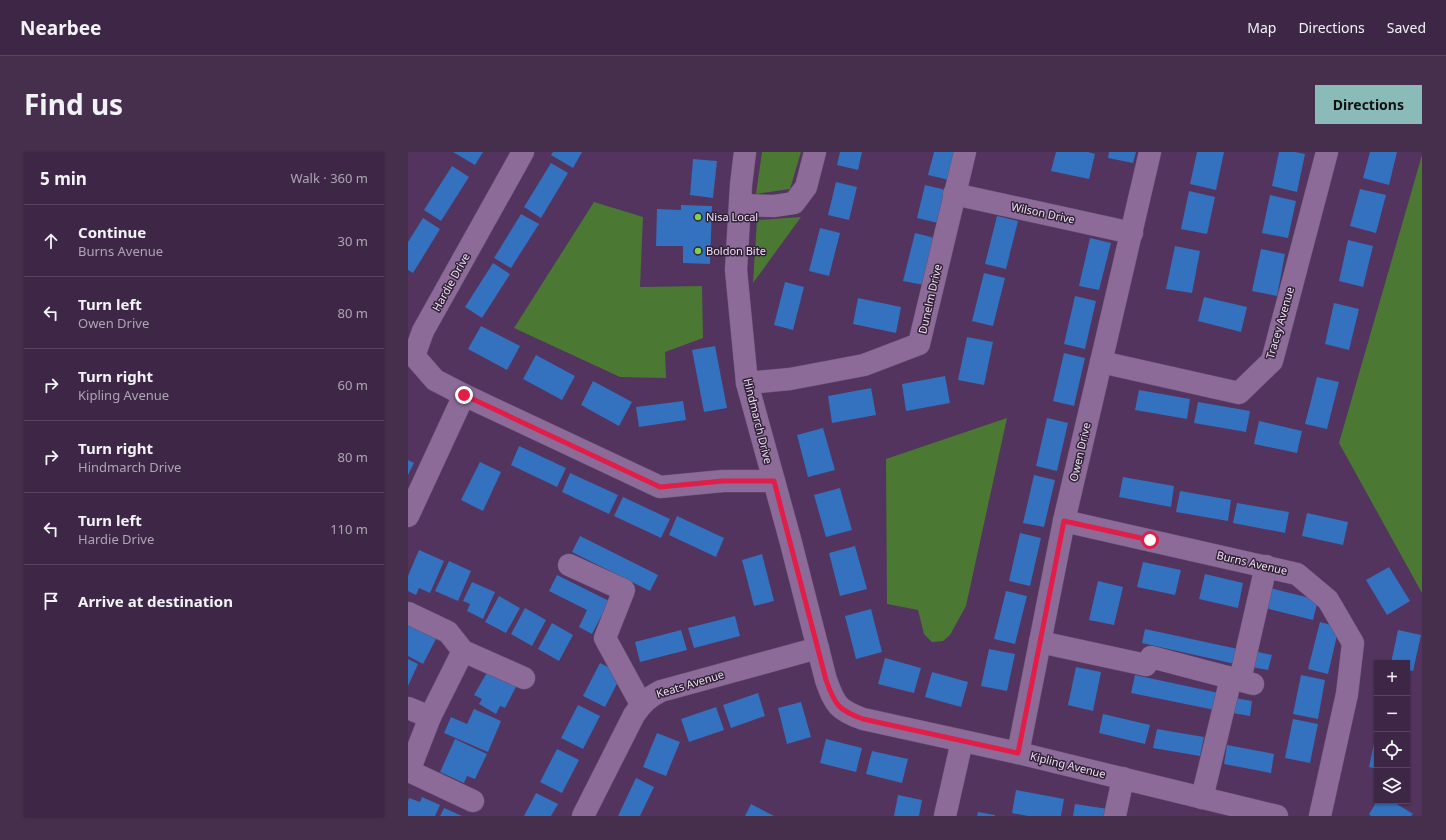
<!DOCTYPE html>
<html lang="en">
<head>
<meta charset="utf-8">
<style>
  body { margin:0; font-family:"Noto Sans",sans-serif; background:#452f4d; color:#f1f3f6 }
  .controls { position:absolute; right:12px; bottom:12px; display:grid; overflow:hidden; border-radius:0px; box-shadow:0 1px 3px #0004 }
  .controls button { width:36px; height:36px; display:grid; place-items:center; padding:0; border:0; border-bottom:1px solid #57445f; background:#3e2746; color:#f1f3f6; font:20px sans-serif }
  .stop { position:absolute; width:12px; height:12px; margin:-9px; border:3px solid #e11d48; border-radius:50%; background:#fff }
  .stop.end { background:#e11d48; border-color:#fff; box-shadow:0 1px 4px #0008 }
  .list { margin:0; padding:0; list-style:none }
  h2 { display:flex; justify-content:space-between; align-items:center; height:52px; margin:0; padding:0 16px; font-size:17px }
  h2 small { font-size:13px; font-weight:400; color:#ada5b3 }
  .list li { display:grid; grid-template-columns:26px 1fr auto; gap:12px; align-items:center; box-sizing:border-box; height:72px; padding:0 16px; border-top:1px solid #57445f }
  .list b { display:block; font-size:15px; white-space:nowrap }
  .list p { margin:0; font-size:13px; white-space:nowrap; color:#ada5b3 }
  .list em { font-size:13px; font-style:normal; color:#ada5b3 }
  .icon { flex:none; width:22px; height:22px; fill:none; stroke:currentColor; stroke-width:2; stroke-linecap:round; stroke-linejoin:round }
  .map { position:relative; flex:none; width:1014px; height:664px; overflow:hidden; border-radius:0px }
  header { display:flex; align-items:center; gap:24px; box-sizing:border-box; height:56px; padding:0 20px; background:#3e2746; border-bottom:1px solid #57445f }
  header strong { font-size:19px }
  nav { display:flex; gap:22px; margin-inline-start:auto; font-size:14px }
  .intro { display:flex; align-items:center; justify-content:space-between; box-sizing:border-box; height:96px; padding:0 24px }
  h1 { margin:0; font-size:28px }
  .button { padding:10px 18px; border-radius:0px; background:#8bbbb9; color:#111; font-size:14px; font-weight:700 }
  main { display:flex; gap:24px; padding:0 24px }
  aside { flex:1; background:#3e2746; border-radius:0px; box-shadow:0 1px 3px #0004 }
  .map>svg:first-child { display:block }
  .green { fill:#4b7833 }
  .building { fill:#3471be }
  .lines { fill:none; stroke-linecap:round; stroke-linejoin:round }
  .minor-casing { stroke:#6b5175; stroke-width:23 }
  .minor { stroke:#8c6b99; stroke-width:22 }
  .route { stroke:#e11d48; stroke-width:5 }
  .poi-dot { fill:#7fd052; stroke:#302235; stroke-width:1.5 }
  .labels { text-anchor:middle; stroke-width:3; stroke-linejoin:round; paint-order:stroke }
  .street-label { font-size:11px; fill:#f1dff9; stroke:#302235 }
  .poi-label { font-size:11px; fill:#f1dff9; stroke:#302235; text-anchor:start }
</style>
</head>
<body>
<header>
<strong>Nearbee</strong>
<nav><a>Map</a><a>Directions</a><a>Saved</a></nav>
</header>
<div class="intro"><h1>Find us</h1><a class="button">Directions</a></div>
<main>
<aside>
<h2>5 min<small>Walk · 360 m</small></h2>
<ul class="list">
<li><svg class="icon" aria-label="ahead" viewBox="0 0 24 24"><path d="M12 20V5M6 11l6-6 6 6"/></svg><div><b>Continue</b><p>Burns Avenue</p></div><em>30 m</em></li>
<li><svg class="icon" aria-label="left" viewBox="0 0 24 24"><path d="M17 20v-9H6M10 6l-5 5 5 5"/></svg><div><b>Turn left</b><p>Owen Drive</p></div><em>80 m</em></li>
<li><svg class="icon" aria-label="right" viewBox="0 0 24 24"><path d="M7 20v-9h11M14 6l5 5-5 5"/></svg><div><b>Turn right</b><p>Kipling Avenue</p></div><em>60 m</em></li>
<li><svg class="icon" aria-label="right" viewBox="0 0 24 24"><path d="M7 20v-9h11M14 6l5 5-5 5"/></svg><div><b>Turn right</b><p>Hindmarch Drive</p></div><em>80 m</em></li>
<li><svg class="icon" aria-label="left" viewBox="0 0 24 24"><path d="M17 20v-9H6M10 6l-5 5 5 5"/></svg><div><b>Turn left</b><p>Hardie Drive</p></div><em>110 m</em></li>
<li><svg class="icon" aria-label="arrive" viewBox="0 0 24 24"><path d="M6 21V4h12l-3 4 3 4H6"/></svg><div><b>Arrive at destination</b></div></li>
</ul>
</aside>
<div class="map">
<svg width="1014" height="664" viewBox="0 0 1014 664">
  <rect width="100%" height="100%" fill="#52345e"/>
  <g class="green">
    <path d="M354 0H393L382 37 348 42Z"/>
    <path d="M1014 3V441L931 291Z"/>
    <path d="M186 50 235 65 232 135 294 134 295 186 257 200 258 226 212 225 106 176Z"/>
    <path d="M393 65 345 131 349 68Z"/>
    <path d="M599 266 558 454 542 483 535 489 524 490 516 482 510 458 479 452 478 307Z"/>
  </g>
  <g class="building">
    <path d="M45 0H75L67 13Z"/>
    <path d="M145 0H174L165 16 143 3Z"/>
    <path d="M432 0H454L450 18 429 13Z"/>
    <path d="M526 0H548L541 28 520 23Z"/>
    <path d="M648 0H680L687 2 681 27 643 19Z"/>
    <path d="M701 0H728L725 11 700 6Z"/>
    <path d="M789 0H816L808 38 782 32Z"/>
    <path d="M871 0H887L897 2 889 40 864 34Z"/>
    <path d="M962 0H989L981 33 955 26Z"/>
    <path d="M285 7 309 9 305 46 282 43Z"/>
    <path d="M143 11 160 21 133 66 116 55Z"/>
    <path d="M44 14 61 25 33 69 16 58Z"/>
    <path d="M428 30 449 35 441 68 420 63Z"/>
    <path d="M517 33 538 38 530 71 509 66Z"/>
    <path d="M952 37 978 43 968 81 942 74Z"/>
    <path d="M781 39 807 45 799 82 773 77Z"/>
    <path d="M862 43 888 49 880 86 854 81Z"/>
    <path d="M273 53 304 54 302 112 275 111V94H248L249 57 273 58Z"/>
    <path d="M113 62 131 72 103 116 86 106Z"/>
    <path d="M589 64 610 69 598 117 577 112Z"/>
    <path d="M15 66 32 77 5 121 0 118V90Z"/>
    <path d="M412 76 432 81 421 124 401 119Z"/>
    <path d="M507 81 527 86 516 133 495 129Z"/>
    <path d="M682 86 703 91 691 138 671 134Z"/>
    <path d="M940 88 965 94 955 135 931 129Z"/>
    <path d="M767 94 792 99 784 141 758 137Z"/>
    <path d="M853 97 877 102 869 144 844 139Z"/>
    <path d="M85 111 102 122 74 166 57 155Z"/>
    <path d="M576 121 597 126 585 174 564 169Z"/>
    <path d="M377 130 396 135 385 178 366 173Z"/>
    <path d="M667 144 688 149 677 197 656 192Z"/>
    <path d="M796 145 839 155 833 180 790 169Z"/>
    <path d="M450 146 493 155 488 181 445 172Z"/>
    <path d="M926 151 951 157 941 198 917 192Z"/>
    <path d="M73 174 112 194 99 218 60 197Z"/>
    <path d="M559 185 585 190 576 233 550 228Z"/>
    <path d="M307 194 319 256 296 260 284 198Z"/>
    <path d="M656 201 677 206 666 254 645 249Z"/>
    <path d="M128 203 167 224 154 248 115 227Z"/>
    <path d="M537 224 542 251 498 259 494 232Z"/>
    <path d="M909 225 931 230 919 277 897 272Z"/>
    <path d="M185 229 224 250 211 274 173 253Z"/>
    <path d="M463 236 468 263 424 271 420 244Z"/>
    <path d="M731 238 782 247 779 267 727 258Z"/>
    <path d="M275 249 278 268 231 275 228 255Z"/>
    <path d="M790 250 842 259 838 280 786 271Z"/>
    <path d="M639 266 660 271 649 319 628 314Z"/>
    <path d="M851 269 894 279 889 301 846 292Z"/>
    <path d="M415 276 427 318 400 325 389 283Z"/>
    <path d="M111 294 158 316 149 335 103 313Z"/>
    <path d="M0 308 6 311 0 323Z"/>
    <path d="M72 310 93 320 75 359 53 348Z"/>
    <path d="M162 321 210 343 201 362 154 340Z"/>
    <path d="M626 323 647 328 636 375 615 371Z"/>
    <path d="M715 325 766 334 763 355 711 345Z"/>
    <path d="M432 336 444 378 418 385 406 343Z"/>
    <path d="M772 339 823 348 820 369 768 360Z"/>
    <path d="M215 345 262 367 253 386 206 364Z"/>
    <path d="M829 351 881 360 877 381 825 371Z"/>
    <path d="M899 361 940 370 935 393 894 384Z"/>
    <path d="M269 364 316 386 308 405 261 383Z"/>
    <path d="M612 381 633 386 622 434 601 429Z"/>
    <path d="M172 384 250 423 242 439 164 400Z"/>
    <path d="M447 394 459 437 432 444 421 401Z"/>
    <path d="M11 398 36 409 22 441 11 436 8 443 0 439V424Z"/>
    <path d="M354 402 366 449 346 454 334 408Z"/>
    <path d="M41 409 63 419 50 449 27 439Z"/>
    <path d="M735 410 773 418 767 443 729 435Z"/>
    <path d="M981 415 1002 449 979 463 958 428Z"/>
    <path d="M797 422 835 431 830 456 791 447Z"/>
    <path d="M149 423 201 449 184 482 171 475 179 458 141 439Z"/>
    <path d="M690 429 715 435 706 473 681 468Z"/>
    <path d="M64 430 87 440 75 467 59 459 62 452 55 449Z"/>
    <path d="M862 436 910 448 905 468 857 456Z"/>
    <path d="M598 439 619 444 607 492 586 487Z"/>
    <path d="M91 444 112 456 98 481 77 470Z"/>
    <path d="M117 456 138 468 124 494 103 482Z"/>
    <path d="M463 457 474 500 448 507 437 464Z"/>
    <path d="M327 464 332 484 286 496 280 476Z"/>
    <path d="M2 470 29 485 15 512 0 504V474Z"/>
    <path d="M912 470 931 475 920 522 900 517Z"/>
    <path d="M144 471 165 483 151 509 130 497Z"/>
    <path d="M737 477 830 497 827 512 734 491Z"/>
    <path d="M273 478 279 498 232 510 227 490Z"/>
    <path d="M990 478 1013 483 1005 519 999 518V511H983Z"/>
    <path d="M581 497 607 502 599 539 573 534Z"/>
    <path d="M841 498 864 503 860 518 838 514Z"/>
    <path d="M477 506 513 516 506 541 470 532Z"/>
    <path d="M0 507 10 512 0 534Z"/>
    <path d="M192 511 214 522 197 555 175 544Z"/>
    <path d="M668 515 693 520 685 559 660 553Z"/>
    <path d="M81 517 109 533 97 556 92 554 88 562 71 552 74 547 66 543Z"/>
    <path d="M524 520 560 530 553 555 517 545Z"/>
    <path d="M727 523 811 541 807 558 723 541Z"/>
    <path d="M893 523 917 528 910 567 885 562Z"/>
    <path d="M350 541 357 564 323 576 315 553Z"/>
    <path d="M822 545 844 549 842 564 819 560Z"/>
    <path d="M393 550 403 585 379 592 370 556Z"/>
    <path d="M170 553 192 564 175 597 153 586Z"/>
    <path d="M308 555 316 578 281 590 273 567Z"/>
    <path d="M66 557 93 569 80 600 36 581 43 565 59 572Z"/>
    <path d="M695 562 742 573 737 592 691 581Z"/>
    <path d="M885 567 910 572 902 611 877 606Z"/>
    <path d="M749 577 796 585 792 604 745 596Z"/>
    <path d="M249 581 272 590 258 624 235 615Z"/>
    <path d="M968 582H969V617L961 615Z"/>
    <path d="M47 587 79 602 67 627 59 624 56 631 32 620Z"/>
    <path d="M418 587 454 596 448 620 412 611Z"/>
    <path d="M819 593 866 602 863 621 816 612Z"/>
    <path d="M149 597 171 608 154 641 132 630Z"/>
    <path d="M464 599 500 607 494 631 458 622Z"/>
    <path d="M228 626 246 635 232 664H210Z"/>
    <path d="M608 638 656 647 653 664H620L604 661Z"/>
    <path d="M128 641 150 652 143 664H116Z"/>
    <path d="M490 643 514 648 511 664H486Z"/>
    <path d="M14 645 32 653 27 664H0V649L1 646 12 650Z"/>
    <path d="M969 649H984L1005 662 1003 664H963L961 662Z"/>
    <path d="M343 652 366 664H337Z"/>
    <path d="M667 652 700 657 699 664H665Z"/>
    <path d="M36 656 54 664H32Z"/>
    <path d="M570 660 587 663V664H569Z"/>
  </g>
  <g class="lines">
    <defs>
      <g id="minor">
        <path d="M337 0 333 33 328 118 339 231 382 387 418 528C427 553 430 558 455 567L610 601 869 664"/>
        <path d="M546 42 724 81"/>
        <path d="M332 53 366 54 386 51 398 35 407 0"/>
        <path d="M693 210 831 241 864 209 919 0"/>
        <path d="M339 231 382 227 456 213 511 192 557 0"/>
        <path d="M56 243 252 335 315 329H366"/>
        <path d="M0 364 56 243 27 228 6 204 15 179 115 0"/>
        <path d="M656 369 889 422 920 448 945 491 939 542 912 664"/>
        <path d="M161 413 216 438 197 486 233 552"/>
        <path d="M0 461 40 480 55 499 116 526"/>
        <path d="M632 490 738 513 743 505 823 526"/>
        <path d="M832 528 858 414"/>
        <path d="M0 556 22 565"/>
        <path d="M610 601 656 369 742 0"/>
        <path d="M1 619 22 565 55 499"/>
        <path d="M0 620 1 619 65 649"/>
        <path d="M794 646 823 526 845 532"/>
        <path d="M175 664 226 563C234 551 241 545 253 539L410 496"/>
        <path d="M537 664 554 589"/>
        <path d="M707 664 715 626"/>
      </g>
    </defs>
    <use href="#minor" class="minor-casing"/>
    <use href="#minor" class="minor"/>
  </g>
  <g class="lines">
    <path class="route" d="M56 243 252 335 315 329H366L418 528C427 553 430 558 455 567L610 601 656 369 742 388"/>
  </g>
  <g class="poi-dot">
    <circle cx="290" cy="65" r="4"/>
    <circle cx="290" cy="99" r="4"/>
  </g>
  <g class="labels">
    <g class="street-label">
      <text transform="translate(635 61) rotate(12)" y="4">Wilson Drive</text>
      <text transform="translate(43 130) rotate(-61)" y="4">Hardie Drive</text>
      <text transform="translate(522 147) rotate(-77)" y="4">Dunelm Drive</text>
      <text transform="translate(872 171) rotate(-74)" y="4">Tracey Avenue</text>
      <text transform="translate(350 269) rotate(76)" y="4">Hindmarch Drive</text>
      <text transform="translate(672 300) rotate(-77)" y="4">Owen Drive</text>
      <text transform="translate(844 411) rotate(13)" y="4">Burns Avenue</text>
      <text transform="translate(282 532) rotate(-17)" y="4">Keats Avenue</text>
      <text transform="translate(660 613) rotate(14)" y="4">Kipling Avenue</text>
    </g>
    <g class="poi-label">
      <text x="298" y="69">Nisa Local</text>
      <text x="298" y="103">Boldon Bite</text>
    </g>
  </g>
</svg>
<div class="controls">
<button>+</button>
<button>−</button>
<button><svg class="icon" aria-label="locate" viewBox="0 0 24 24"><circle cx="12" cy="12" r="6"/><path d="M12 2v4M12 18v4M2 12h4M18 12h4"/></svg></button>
<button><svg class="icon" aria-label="layers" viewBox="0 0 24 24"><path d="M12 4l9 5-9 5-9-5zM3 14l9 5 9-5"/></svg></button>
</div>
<div class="stop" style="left:742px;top:388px"></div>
<div class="stop end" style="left:56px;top:243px"></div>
</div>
</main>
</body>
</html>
